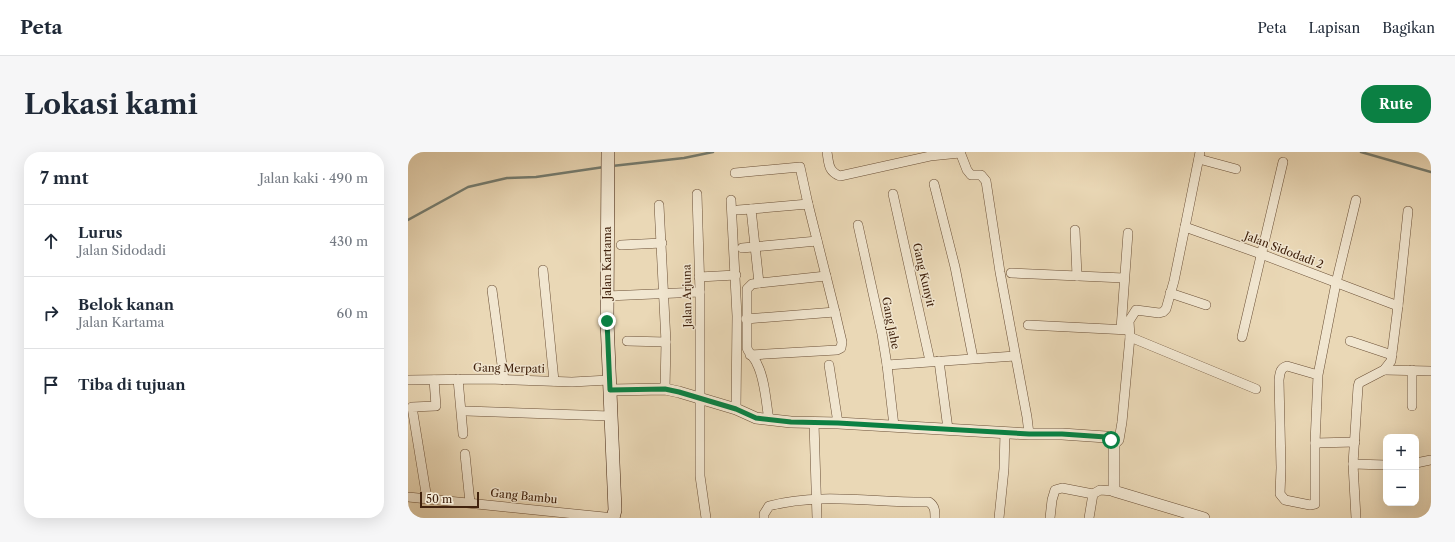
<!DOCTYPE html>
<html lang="id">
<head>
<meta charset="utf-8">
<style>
  body { margin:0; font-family:"Libre Caslon Text",serif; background:#f6f6f7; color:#1f2937 }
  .controls { position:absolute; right:12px; bottom:12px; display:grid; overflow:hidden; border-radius:8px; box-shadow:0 4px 16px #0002 }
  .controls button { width:36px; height:36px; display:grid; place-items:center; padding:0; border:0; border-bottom:1px solid #e0e1e3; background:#fff; color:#1f2937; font:20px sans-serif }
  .scale { position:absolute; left:12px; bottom:10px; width:59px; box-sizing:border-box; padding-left:4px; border:2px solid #41220d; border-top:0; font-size:11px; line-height:14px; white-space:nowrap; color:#41220d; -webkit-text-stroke:3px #f1e6d0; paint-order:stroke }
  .stop { position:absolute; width:12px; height:12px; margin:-9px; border:3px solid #0b8043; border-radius:50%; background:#fff }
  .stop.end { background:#0b8043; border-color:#fff; box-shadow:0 1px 4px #0008 }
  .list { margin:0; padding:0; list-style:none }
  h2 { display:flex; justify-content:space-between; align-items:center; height:52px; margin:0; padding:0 16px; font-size:17px }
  h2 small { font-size:13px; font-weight:400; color:#747a83 }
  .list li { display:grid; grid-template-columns:26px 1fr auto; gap:12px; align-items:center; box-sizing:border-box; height:72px; padding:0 16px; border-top:1px solid #e0e1e3 }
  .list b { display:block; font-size:15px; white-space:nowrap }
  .list p { margin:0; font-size:13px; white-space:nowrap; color:#747a83 }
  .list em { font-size:13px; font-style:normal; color:#747a83 }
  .icon { flex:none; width:22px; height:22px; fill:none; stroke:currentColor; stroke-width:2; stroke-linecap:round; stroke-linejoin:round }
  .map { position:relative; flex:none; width:1023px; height:366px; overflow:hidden; border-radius:16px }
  header { display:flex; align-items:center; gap:24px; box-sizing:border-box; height:56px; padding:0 20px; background:#fff; border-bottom:1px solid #e0e1e3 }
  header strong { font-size:19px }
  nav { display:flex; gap:22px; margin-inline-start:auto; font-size:14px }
  .intro { display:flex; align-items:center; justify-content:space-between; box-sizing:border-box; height:96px; padding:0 24px }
  h1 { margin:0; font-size:28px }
  .button { padding:10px 18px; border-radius:16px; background:#0b8043; color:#fff; font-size:14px; font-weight:700 }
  main { display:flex; gap:24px; padding:0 24px }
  aside { flex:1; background:#fff; border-radius:16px; box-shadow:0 4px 16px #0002 }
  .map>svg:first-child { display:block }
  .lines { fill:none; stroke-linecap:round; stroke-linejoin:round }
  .stream { stroke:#757d71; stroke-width:2.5 }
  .minor-casing { stroke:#6b5037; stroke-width:10 }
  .tertiary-casing { stroke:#6b5037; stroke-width:12 }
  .secondary-casing { stroke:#41220d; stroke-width:14 }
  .minor { stroke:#f1e6d0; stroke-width:9 }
  .tertiary { stroke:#f1e6d0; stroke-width:11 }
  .secondary { stroke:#f1e6d0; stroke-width:13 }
  .route { stroke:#0b8043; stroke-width:5 }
  .labels { text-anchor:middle; stroke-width:3; stroke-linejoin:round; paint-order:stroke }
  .street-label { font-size:11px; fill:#41220d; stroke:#f1e6d0 }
</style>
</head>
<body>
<header>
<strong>Peta</strong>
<nav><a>Peta</a><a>Lapisan</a><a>Bagikan</a></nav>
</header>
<div class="intro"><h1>Lokasi kami</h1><a class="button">Rute</a></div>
<main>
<aside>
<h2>7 mnt<small>Jalan kaki · 490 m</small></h2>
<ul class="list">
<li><svg class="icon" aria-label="ahead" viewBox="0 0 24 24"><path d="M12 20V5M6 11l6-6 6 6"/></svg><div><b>Lurus</b><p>Jalan Sidodadi</p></div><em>430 m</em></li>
<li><svg class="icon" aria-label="right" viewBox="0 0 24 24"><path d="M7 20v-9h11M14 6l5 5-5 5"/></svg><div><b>Belok kanan</b><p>Jalan Kartama</p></div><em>60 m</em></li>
<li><svg class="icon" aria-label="arrive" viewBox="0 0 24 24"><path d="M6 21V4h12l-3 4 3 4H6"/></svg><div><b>Tiba di tujuan</b></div></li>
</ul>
</aside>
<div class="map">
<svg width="1023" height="366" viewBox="0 0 1023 366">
  <rect width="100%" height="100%" fill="#ead8b6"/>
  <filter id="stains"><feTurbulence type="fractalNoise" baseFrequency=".005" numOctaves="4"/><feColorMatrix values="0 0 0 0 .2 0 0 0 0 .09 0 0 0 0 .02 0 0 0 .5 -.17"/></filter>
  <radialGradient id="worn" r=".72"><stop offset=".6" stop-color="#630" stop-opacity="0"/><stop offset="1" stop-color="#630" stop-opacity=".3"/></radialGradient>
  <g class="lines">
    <g class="stream">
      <path d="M953 0 1023 20"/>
      <path d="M204 14 276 6 305 0"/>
      <path d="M0 68 60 35 99 26 128 25 196 15"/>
    </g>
    <defs>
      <g id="minor">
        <path d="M419 0C421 12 420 19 432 24L522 4 552 1"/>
        <path d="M552 0 559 18 563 23H573L578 29 592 120 619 265 621 282"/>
        <path d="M791 7 828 17"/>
        <path d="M327 21 392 15 400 52"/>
        <path d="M526 32 547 115 565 206"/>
        <path d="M289 42 292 140V324L298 366"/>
        <path d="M485 42 522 209"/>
        <path d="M323 48 329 164 328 257"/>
        <path d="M251 53 258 190 257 237"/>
        <path d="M330 58 343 57"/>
        <path d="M450 73 474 182 479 213 486 274"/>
        <path d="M777 75 792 0"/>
        <path d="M667 78 669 124"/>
        <path d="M213 93 254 91"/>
        <path d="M334 96 409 89"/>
        <path d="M135 118 146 229"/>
        <path d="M603 121 716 126"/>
        <path d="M291 125 328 123"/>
        <path d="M351 131 418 124"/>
        <path d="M84 138 96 228"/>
        <path d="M762 141 798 153"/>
        <path d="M199 144 292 140"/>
        <path d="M990 154 1000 59"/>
        <path d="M338 167 427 160"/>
        <path d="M620 173 721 178"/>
        <path d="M713 177 720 81"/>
        <path d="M722 185 848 237"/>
        <path d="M834 185 875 10"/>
        <path d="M219 189 258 190"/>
        <path d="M942 189 984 203"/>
        <path d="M342 203 429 198 433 196 434 190 427 160 400 52 343 57 351 131 344 132 339 137V196C341 202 347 206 349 212 357 227 358 251 361 268"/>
        <path d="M531 209 540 277"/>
        <path d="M421 213 430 271"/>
        <path d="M479 213 607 204"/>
        <path d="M976 218 1023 219"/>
        <path d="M910 223 879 214C872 216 872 221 871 228L873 316 872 342 877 348 902 353 907 352V291L910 223 928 131 948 48"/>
        <path d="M50 227 55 282"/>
        <path d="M0 228 80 227 164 230 201 228"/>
        <path d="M1004 254V218"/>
        <path d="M58 259 202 264"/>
        <path d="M406 271 409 366"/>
        <path d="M907 291 947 290"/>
        <path d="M706 293 711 288 714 270 722 185 721 169 728 158 751 161 755 160 758 157 766 129 777 75 853 102 990 154 983 209 976 218 951 231 950 235 945 312 948 366"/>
        <path d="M57 302 62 351"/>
        <path d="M1008 311 1023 308"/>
        <path d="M945 312 978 313"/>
        <path d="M0 345 206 366"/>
        <path d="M19 347 4 255 28 254 26 228"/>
        <path d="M356 366V362L361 354C413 340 468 351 521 350 527 354 527 359 527 366"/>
        <path d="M591 366 596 317 597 280"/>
        <path d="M642 366 644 348 647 338 654 336 685 342"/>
        <path d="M681 366 685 342 692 338 706 339"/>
      </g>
      <path id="tertiary" d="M202 238 257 237 271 240 328 257 348 266 383 270 430 271 621 282H654L698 285 703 288 706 293V339L796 366"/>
      <path id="secondary" d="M200 0 199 169 207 358 205 366"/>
    </defs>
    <use href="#minor" class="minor-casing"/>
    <use href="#tertiary" class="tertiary-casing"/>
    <use href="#secondary" class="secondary-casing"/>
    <use href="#minor" class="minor"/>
    <use href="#tertiary" class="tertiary"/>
    <use href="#secondary" class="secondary"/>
  </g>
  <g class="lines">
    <path class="route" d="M199 169 202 238 257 237 271 240 328 257 348 266 383 270 430 271 621 282H654L698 285 703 288"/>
  </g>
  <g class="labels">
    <g class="street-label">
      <text transform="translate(876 98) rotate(21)" y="4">Jalan Sidodadi 2</text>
      <text transform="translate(199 111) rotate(-90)" y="4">Jalan Kartama</text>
      <text transform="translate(516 123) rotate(77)" y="4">Gang Kunyit</text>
      <text transform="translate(279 144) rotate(-91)" y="4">Jalan Arjuna</text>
      <text transform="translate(483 171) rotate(79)" y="4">Gang Jahe</text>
      <text transform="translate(101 216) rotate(1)" y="4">Gang Merpati</text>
      <text transform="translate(116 344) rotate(6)" y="4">Gang Bambu</text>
    </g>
  </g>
  <rect width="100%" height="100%" filter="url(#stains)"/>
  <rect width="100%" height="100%" fill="url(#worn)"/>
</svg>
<div class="controls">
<button>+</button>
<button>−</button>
</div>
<div class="scale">50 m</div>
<div class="stop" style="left:703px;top:288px"></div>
<div class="stop end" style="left:199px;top:169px"></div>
</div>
</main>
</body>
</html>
